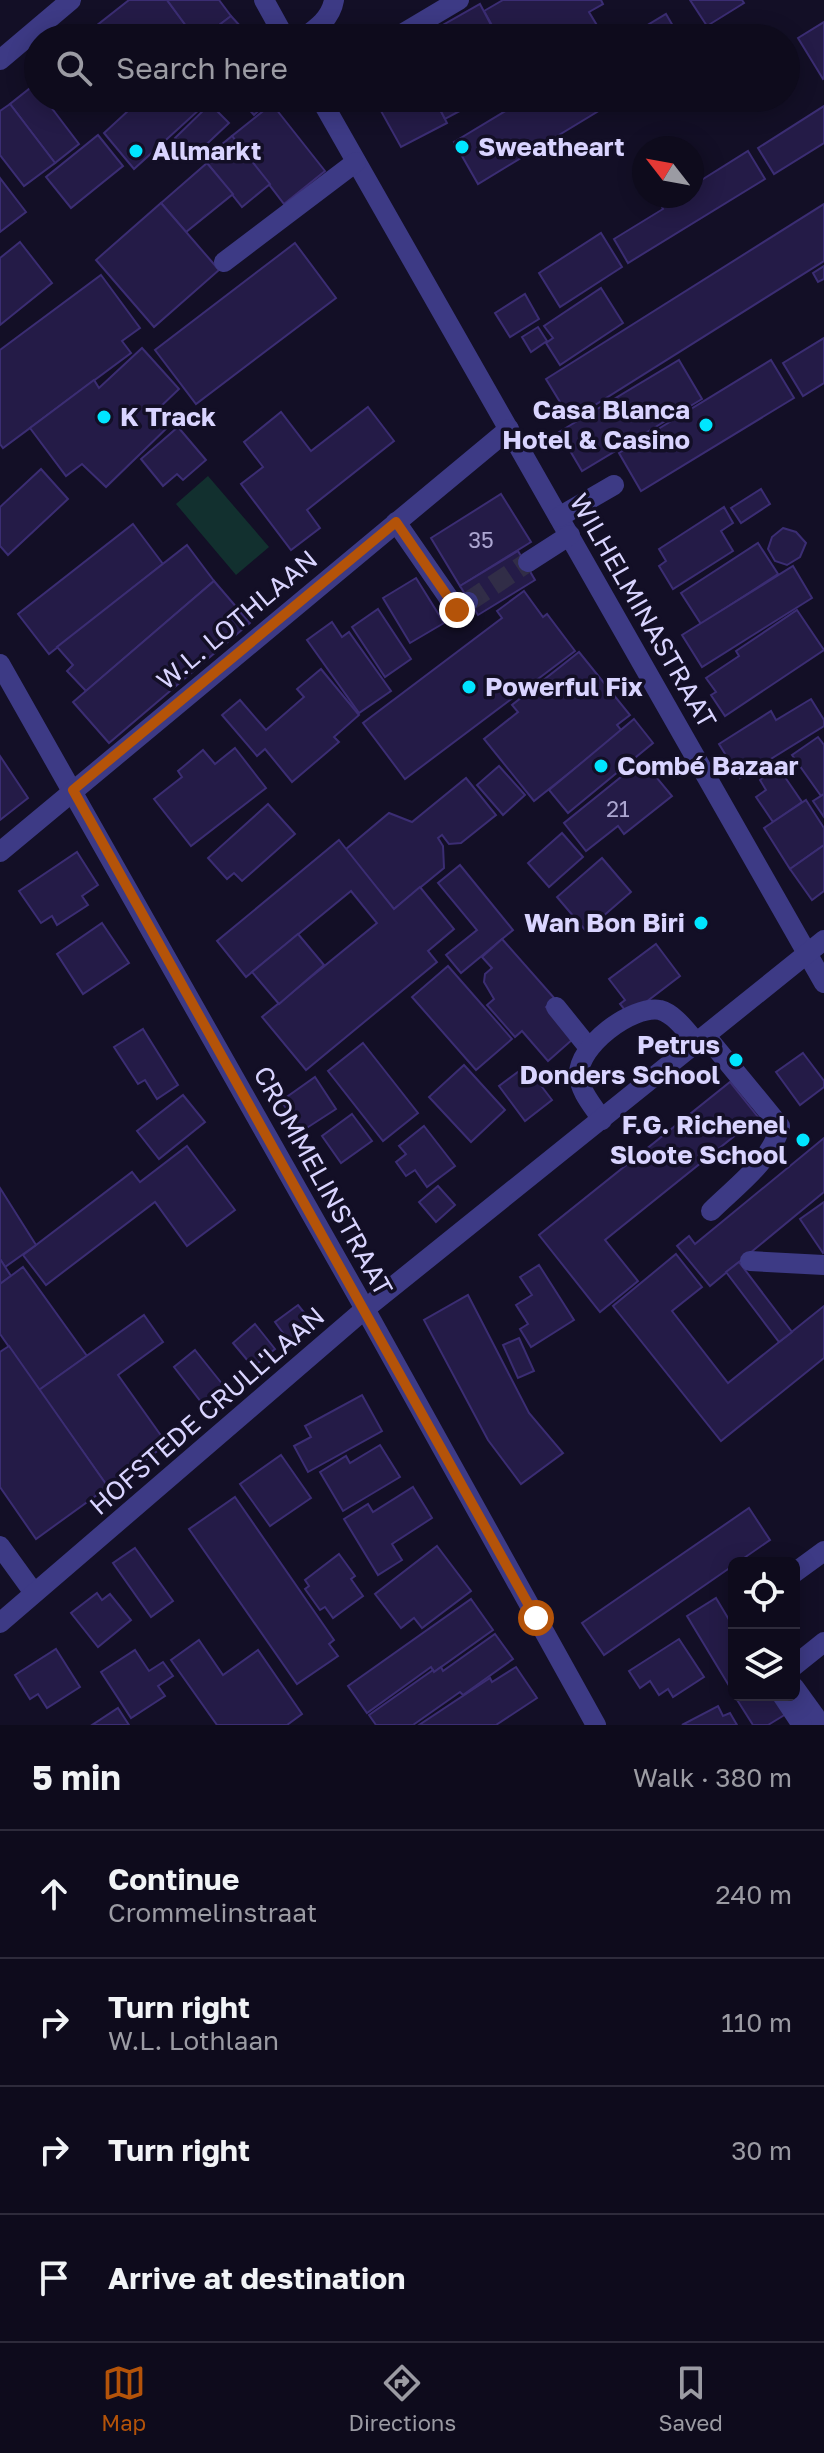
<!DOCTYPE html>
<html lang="en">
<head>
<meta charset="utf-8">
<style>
  body { margin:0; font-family:"Golos Text",sans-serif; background:#171425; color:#f1f3f6 }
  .controls { position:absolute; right:24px; bottom:24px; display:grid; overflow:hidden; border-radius:12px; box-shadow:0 4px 20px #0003 }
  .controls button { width:72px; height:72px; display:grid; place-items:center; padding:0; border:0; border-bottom:2px solid #2e2b3b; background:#0e0b1c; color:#f1f3f6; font:40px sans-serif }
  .compass { position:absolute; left:632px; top:136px; width:72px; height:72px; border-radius:50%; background:#0e0b1c; box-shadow:0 4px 20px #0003; rotate:301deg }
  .stop { position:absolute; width:24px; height:24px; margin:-18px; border:6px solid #b45309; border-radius:50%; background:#fff }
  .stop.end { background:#b45309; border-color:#fff; box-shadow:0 2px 8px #0008 }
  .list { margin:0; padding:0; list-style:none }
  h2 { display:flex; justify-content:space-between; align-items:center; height:104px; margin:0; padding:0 32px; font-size:34px }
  h2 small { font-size:26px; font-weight:400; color:#9b9ba3 }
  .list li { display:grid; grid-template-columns:52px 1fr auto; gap:24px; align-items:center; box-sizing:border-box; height:128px; padding:0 32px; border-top:2px solid #2e2b3b }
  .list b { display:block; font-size:30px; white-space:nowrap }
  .list p { margin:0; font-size:26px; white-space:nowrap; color:#9b9ba3 }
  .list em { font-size:26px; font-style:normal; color:#9b9ba3 }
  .icon { flex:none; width:44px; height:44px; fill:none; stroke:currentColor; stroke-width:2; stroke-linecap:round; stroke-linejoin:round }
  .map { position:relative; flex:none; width:824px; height:1725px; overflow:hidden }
  .search { position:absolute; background:#0e0b1c; box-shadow:0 4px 20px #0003; left:24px; right:24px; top:24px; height:88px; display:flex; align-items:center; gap:20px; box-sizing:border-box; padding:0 28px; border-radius:44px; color:#9b9ba3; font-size:30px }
  .sheet { height:616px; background:#0e0b1c }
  nav { display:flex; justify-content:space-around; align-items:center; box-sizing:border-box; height:112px; border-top:2px solid #2e2b3b; background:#0e0b1c; font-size:22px; color:#9b9ba3 }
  nav a { display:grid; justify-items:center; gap:4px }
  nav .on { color:#b45309 }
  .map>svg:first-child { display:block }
  .green { fill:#12302f }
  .building { fill:#241b47; stroke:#3b2d73; stroke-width:2 }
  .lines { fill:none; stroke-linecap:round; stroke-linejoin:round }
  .minor-tunnel { stroke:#312d47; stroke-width:20; stroke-dasharray:20 10; stroke-linecap:butt }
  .minor { stroke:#3d3a85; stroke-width:20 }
  .route { stroke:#b45309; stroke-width:10 }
  .poi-dot { fill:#00e5ff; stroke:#130f26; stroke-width:3 }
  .labels { text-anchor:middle; stroke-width:7; stroke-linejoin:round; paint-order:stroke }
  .number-label { font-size:22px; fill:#aca6d1 }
  .poi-label { font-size:26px; font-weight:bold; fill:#d9d4ff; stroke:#130f26; text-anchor:start }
  .street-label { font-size:26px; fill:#d9d4ff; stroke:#130f26 }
</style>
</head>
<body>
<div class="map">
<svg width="824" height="1725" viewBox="0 0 824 1725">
  <rect width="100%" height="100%" fill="#130f26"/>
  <path class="green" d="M208 476 269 547 236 575 176 504Z"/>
  <g class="building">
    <path d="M129 0H167L195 38H105L96 26Z"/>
    <path d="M167 0H219L231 16 202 38H195Z"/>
    <path d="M503 0H601L603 4 589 12 601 32 591 38H499L484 11Z"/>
    <path d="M690 0H742L744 3 707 26Z"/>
    <path d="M480 4 498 38H420Z"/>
    <path d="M666 14 680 38H626Z"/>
    <path d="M231 16 251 38H202Z"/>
    <path d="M824 22V78L823 79 798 38Z"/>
    <path d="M34 85 38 90V98H44L79 144 55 163 10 104Z"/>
    <path d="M142 98H212L134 169 104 133Z"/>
    <path d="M239 98H273L254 115Z"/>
    <path d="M406 98H434L447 123 401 147 381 111Z"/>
    <path d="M434 98H484L445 119Z"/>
    <path d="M527 98H620L478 184 454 142Z"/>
    <path d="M10 104 55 163 24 186 0 155V111Z"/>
    <path d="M210 104 229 123 193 157 175 138Z"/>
    <path d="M272 104 325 171 284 204 232 136Z"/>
    <path d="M824 106V143L774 174 758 148Z"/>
    <path d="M98 135 123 166 71 208 46 177Z"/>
    <path d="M232 136 270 184 242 207 204 159Z"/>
    <path d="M748 151 765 179 628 263 614 239 663 209 661 205 676 196H692V186Z"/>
    <path d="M207 163 233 194 186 232 161 203Z"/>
    <path d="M0 178 26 212 0 232Z"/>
    <path d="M161 203 219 270 154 327 96 260Z"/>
    <path d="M824 204V261L571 420 546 379Z"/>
    <path d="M601 233 622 267 560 307 539 273Z"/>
    <path d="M20 242 52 283 0 325V258Z"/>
    <path d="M295 243 336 298 196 404 155 350Z"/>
    <path d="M824 266V279L818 282 813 273Z"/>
    <path d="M101 275 140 328 122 341 131 353 3 448 0 444V350Z"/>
    <path d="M601 288 623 323 560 365 546 343 553 338 544 326Z"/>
    <path d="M525 294 539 319 510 337 495 313Z"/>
    <path d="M538 327 547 341 531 352 522 337Z"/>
    <path d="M824 338V383L803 396 783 363Z"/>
    <path d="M142 348 179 389 157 410 171 424 106 487 82 464 66 476 30 428 94 380 99 388Z"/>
    <path d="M679 360 702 399 582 471 559 432Z"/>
    <path d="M771 360 794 398 641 491 619 453Z"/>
    <path d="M368 407 394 441 307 510 320 528 291 550 241 484 263 467 244 442 281 412 311 451Z"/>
    <path d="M178 427 206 460 183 480 177 474 163 486 141 459Z"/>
    <path d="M41 469 68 499 8 555 0 546V507Z"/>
    <path d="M761 489 770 504 741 523 731 508Z"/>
    <path d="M501 494 531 542 460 586 431 538Z"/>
    <path d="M724 507 733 523 721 531 733 551 673 589 659 566 666 561 659 549Z"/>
    <path d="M133 524 163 564 49 654 18 614Z"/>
    <path d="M783 528 796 532 806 543 800 557 787 565 775 561 768 549 772 537Z"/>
    <path d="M758 543 778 574 701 624 681 593Z"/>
    <path d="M187 545 214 581 86 691 67 671 73 665 57 647Z"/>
    <path d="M518 551 535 580 478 615 460 586Z"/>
    <path d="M793 566 812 598 702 667 682 635Z"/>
    <path d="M416 578 444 623 410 643 383 598Z"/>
    <path d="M214 581 250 623 109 743 73 702Z"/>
    <path d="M524 591 543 617 547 614 575 651 405 779 363 723 502 618 497 611Z"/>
    <path d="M378 609 411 659 385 677 352 627Z"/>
    <path d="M797 610 824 650 725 716 711 695 716 692 706 678 739 656 736 651Z"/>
    <path d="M332 622 342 637 349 632 391 691 359 713 307 640Z"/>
    <path d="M579 652 630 715 617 725 622 731 534 801 484 739 518 712 512 705Z"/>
    <path d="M321 669 359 715 334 737 339 742 292 782 265 749 257 756 222 715 240 700 266 730 304 697 297 689Z"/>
    <path d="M811 699 824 720V726L740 778 719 744 771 711 776 720Z"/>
    <path d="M634 719 653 743 568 813 549 790Z"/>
    <path d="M818 737 824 745V794L821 796 792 755Z"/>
    <path d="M235 748 266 788 191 846 154 799 182 777 178 771 203 750 215 764Z"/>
    <path d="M0 756 28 798 0 820Z"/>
    <path d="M642 760 672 796 624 834 618 826 586 851 564 823Z"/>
    <path d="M499 766 525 795 503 815 477 785Z"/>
    <path d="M778 767 802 802 773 822 756 797 766 790 760 780Z"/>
    <path d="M466 778 496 815 461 843 449 844 442 835 438 838 443 846 444 868 394 909 345 850 389 813 412 822Z"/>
    <path d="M824 794V817L813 801Z"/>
    <path d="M806 800 824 828V845L790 869 764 828Z"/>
    <path d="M268 804 295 834 242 881 234 873 227 879 208 858Z"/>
    <path d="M562 833 583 857 549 887 528 863Z"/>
    <path d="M339 840 394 909 420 887 454 929 428 951 437 962 306 1070 262 1017 377 923 351 891 246 977 217 941Z"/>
    <path d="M824 845V891L812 900 790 869Z"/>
    <path d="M77 852 98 885 82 896 88 905 57 925 52 916 41 923 19 891Z"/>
    <path d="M602 858 631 892 586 931 557 897Z"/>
    <path d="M460 865 513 930 461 973 446 955 477 930 438 883Z"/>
    <path d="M102 923 129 963 83 994 57 954Z"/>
    <path d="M298 934 324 965 279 1004 252 972Z"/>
    <path d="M502 939 555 999 546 1007 573 1039 548 1061 522 1031 515 1037 487 1005 494 999 484 982 485 974 492 968 482 957Z"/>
    <path d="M656 944 680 976 629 1015 620 1004 625 1000 609 979Z"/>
    <path d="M448 966 512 1039 476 1070 412 997Z"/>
    <path d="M143 1029 178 1085 157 1099 145 1080 138 1084 114 1047Z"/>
    <path d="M363 1043 418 1113 383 1141 328 1071Z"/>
    <path d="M803 1053 824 1081V1087L800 1105 776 1072Z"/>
    <path d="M464 1065 505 1110 471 1142 429 1097Z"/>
    <path d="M526 1066 552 1100 525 1121 499 1086Z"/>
    <path d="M315 1077 336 1109 302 1131 281 1101Z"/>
    <path d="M730 1082 758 1117 605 1240 638 1281 600 1312 539 1235Z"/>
    <path d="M183 1095 205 1122 159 1159 137 1131Z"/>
    <path d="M352 1114 372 1141 341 1163 322 1136Z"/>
    <path d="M424 1126 455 1166 427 1187 415 1170 406 1176 396 1162 406 1154 399 1146Z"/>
    <path d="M824 1138V1192L710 1286 677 1246 689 1236 695 1244Z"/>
    <path d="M187 1146 235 1210 187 1246 155 1202 46 1285 23 1255 132 1172 140 1182Z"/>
    <path d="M438 1186 455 1205 436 1222 419 1202Z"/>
    <path d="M0 1188 36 1245 5 1267 0 1259Z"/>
    <path d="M824 1202V1252L823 1253 800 1219Z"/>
    <path d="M676 1254 702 1287 672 1311 728 1383 824 1306V1358L721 1441 613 1306Z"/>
    <path d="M0 1259 11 1276 0 1284Z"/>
    <path d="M739 1262 792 1332 779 1342 726 1272Z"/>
    <path d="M539 1265 574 1320 531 1347 520 1329 528 1324 516 1305 532 1295 520 1277Z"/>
    <path d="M23 1267 87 1356 39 1390 0 1334V1284Z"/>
    <path d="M468 1295 529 1413 563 1453 521 1484 488 1440 424 1320Z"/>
    <path d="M298 1305 315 1326 291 1344 275 1322Z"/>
    <path d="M144 1315 163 1342 118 1375 167 1444 108 1487 39 1390Z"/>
    <path d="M255 1324 275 1349 253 1367 233 1343Z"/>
    <path d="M519 1338 534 1371 518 1378 503 1345Z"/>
    <path d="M9 1346 108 1487 36 1539 0 1487V1352Z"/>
    <path d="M195 1350 227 1390 205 1407 174 1367Z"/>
    <path d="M362 1395 382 1431 308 1472 294 1446 311 1437 305 1426Z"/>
    <path d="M380 1445 400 1477 343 1511 320 1472 346 1456 350 1463Z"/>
    <path d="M281 1455 311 1498 270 1526 240 1484Z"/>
    <path d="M413 1487 432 1518 392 1544 402 1560 378 1575 344 1519 368 1504 373 1512Z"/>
    <path d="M235 1497 334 1640 329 1644 338 1656 297 1684 189 1529Z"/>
    <path d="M749 1508 770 1540 604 1655 582 1623Z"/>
    <path d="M437 1546 471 1591 422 1628 414 1618 401 1628 375 1594Z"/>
    <path d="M135 1548 173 1601 151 1617 113 1563Z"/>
    <path d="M339 1554 355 1576 351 1579 363 1596 333 1618 325 1607 320 1610 305 1589 309 1586 305 1580Z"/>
    <path d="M97 1593 102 1600 110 1594 131 1620 98 1647 71 1613Z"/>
    <path d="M716 1598 734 1628V1694L687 1616Z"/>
    <path d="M471 1599 493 1630 434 1672 431 1667 367 1713 348 1686Z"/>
    <path d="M495 1634 513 1659 463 1695 460 1692 413 1725H376L369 1715 433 1670 434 1672 441 1667 443 1671Z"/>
    <path d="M679 1639 704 1677 673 1697 668 1689 659 1695 650 1681 640 1688 629 1671Z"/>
    <path d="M199 1640 223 1675 258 1650 302 1714 287 1725H217L171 1660Z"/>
    <path d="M56 1649 80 1687 47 1708 38 1694 30 1699 15 1675Z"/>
    <path d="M135 1650 149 1671 163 1662 173 1676 158 1686 165 1696 131 1718 101 1672Z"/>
    <path d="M516 1667 537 1698 496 1725H419L490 1678 492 1682Z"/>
    <path d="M734 1695H774L786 1714 768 1725H753Z"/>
    <path d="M718 1706 723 1716 730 1713 737 1725H682Z"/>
    <path d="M118 1708 129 1725H92Z"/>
  </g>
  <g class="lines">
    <path class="minor-tunnel" d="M468 602 528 562"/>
    <g class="minor">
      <path d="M264 0 285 38"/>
      <path d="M303 38C317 28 331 18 334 0"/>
      <path d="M395 38 459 0"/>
      <path d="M0 60 71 0"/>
      <path d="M320 98 824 983"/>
      <path d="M224 262 356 162"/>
      <path d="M559 517 614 485"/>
      <path d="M396 522 457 610 468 602"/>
      <path d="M528 562 570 535"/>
      <path d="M0 664 365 1309 596 1725"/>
      <path d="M0 852 509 429"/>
      <path d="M556 1007 589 1048"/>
      <path d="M706 1036 780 1126C772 1161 736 1186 711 1211"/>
      <path d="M602 1120C594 1107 580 1092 579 1076 577 1046 632 1005 660 1010 675 1014 687 1032 697 1043"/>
      <path d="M750 1261 824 1265"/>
      <path d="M0 1546 34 1593"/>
      <path d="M794 1573 824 1551"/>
      <path d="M0 1623 365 1309 824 940"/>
      <path d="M794 1666 824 1642"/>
      <path d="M794 1687 820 1723"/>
      <path d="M782 1695 802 1725"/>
    </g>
  </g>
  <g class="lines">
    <path class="route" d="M457 610 396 522 73 790 536 1618"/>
  </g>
  <g class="poi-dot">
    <circle cx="462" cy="147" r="8"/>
    <circle cx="136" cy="151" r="8"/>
    <circle cx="104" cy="417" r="8"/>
    <circle cx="706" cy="425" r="8"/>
    <circle cx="469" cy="687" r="8"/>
    <circle cx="601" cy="766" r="8"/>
    <circle cx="701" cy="923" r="8"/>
    <circle cx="736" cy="1060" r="8"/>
    <circle cx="803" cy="1140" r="8"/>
  </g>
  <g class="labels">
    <g class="number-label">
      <text x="481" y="548">35</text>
      <text x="618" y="817">21</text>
    </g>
    <g class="poi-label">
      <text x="478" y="156">Sweatheart</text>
      <text x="152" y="160">Allmarkt</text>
      <text x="690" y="419" text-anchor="end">Casa Blanca<tspan x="690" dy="30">Hotel &amp; Casino</tspan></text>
      <text x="120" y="426">K Track</text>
      <text x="485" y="696">Powerful Fix</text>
      <text x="617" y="775">Combé Bazaar</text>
      <text x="685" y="932" text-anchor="end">Wan Bon Biri</text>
      <text x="720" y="1054" text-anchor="end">Petrus<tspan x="720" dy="30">Donders School</tspan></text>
      <text x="787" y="1134" text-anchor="end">F.G. Richenel<tspan x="787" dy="30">Sloote School</tspan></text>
    </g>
    <g class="street-label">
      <text transform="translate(643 611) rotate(60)" y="9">WILHELMINASTRAAT</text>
      <text transform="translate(237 620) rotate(-40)" y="9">W.L. LOTHLAAN</text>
      <text transform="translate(323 1181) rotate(61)" y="9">CROMMELINSTRAAT</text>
      <text transform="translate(207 1411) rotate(-41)" y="9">HOFSTEDE CRULL'LAAN</text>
    </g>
  </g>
</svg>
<div class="controls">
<button><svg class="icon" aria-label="locate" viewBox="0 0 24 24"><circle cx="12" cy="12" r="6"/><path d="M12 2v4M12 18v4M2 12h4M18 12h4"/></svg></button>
<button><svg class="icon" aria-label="layers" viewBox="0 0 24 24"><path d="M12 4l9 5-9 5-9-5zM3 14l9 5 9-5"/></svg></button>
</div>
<svg class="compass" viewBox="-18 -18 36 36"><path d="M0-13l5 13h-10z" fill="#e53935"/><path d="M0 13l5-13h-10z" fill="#9b9ba3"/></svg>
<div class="stop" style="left:536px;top:1618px"></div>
<div class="stop end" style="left:457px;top:610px"></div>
<div class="search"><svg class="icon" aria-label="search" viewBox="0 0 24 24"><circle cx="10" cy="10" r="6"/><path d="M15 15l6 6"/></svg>Search here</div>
</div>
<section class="sheet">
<h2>5 min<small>Walk · 380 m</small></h2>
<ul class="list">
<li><svg class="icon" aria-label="ahead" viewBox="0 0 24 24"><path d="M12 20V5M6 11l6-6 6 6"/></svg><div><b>Continue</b><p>Crommelinstraat</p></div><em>240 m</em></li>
<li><svg class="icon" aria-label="right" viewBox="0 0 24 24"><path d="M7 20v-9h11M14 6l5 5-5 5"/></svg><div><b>Turn right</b><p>W.L. Lothlaan</p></div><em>110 m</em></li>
<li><svg class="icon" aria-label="right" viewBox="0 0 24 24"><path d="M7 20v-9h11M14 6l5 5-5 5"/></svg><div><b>Turn right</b></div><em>30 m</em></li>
<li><svg class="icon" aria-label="arrive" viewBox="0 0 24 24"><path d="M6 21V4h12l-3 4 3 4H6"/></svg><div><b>Arrive at destination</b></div></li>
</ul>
</section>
<nav>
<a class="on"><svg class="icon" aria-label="map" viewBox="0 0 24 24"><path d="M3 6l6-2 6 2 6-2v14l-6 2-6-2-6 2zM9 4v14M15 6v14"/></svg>Map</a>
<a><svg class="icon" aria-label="directions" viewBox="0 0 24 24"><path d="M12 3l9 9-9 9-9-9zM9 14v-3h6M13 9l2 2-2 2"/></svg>Directions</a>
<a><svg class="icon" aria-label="saved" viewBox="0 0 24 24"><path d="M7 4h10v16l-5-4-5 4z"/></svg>Saved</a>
</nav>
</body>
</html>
